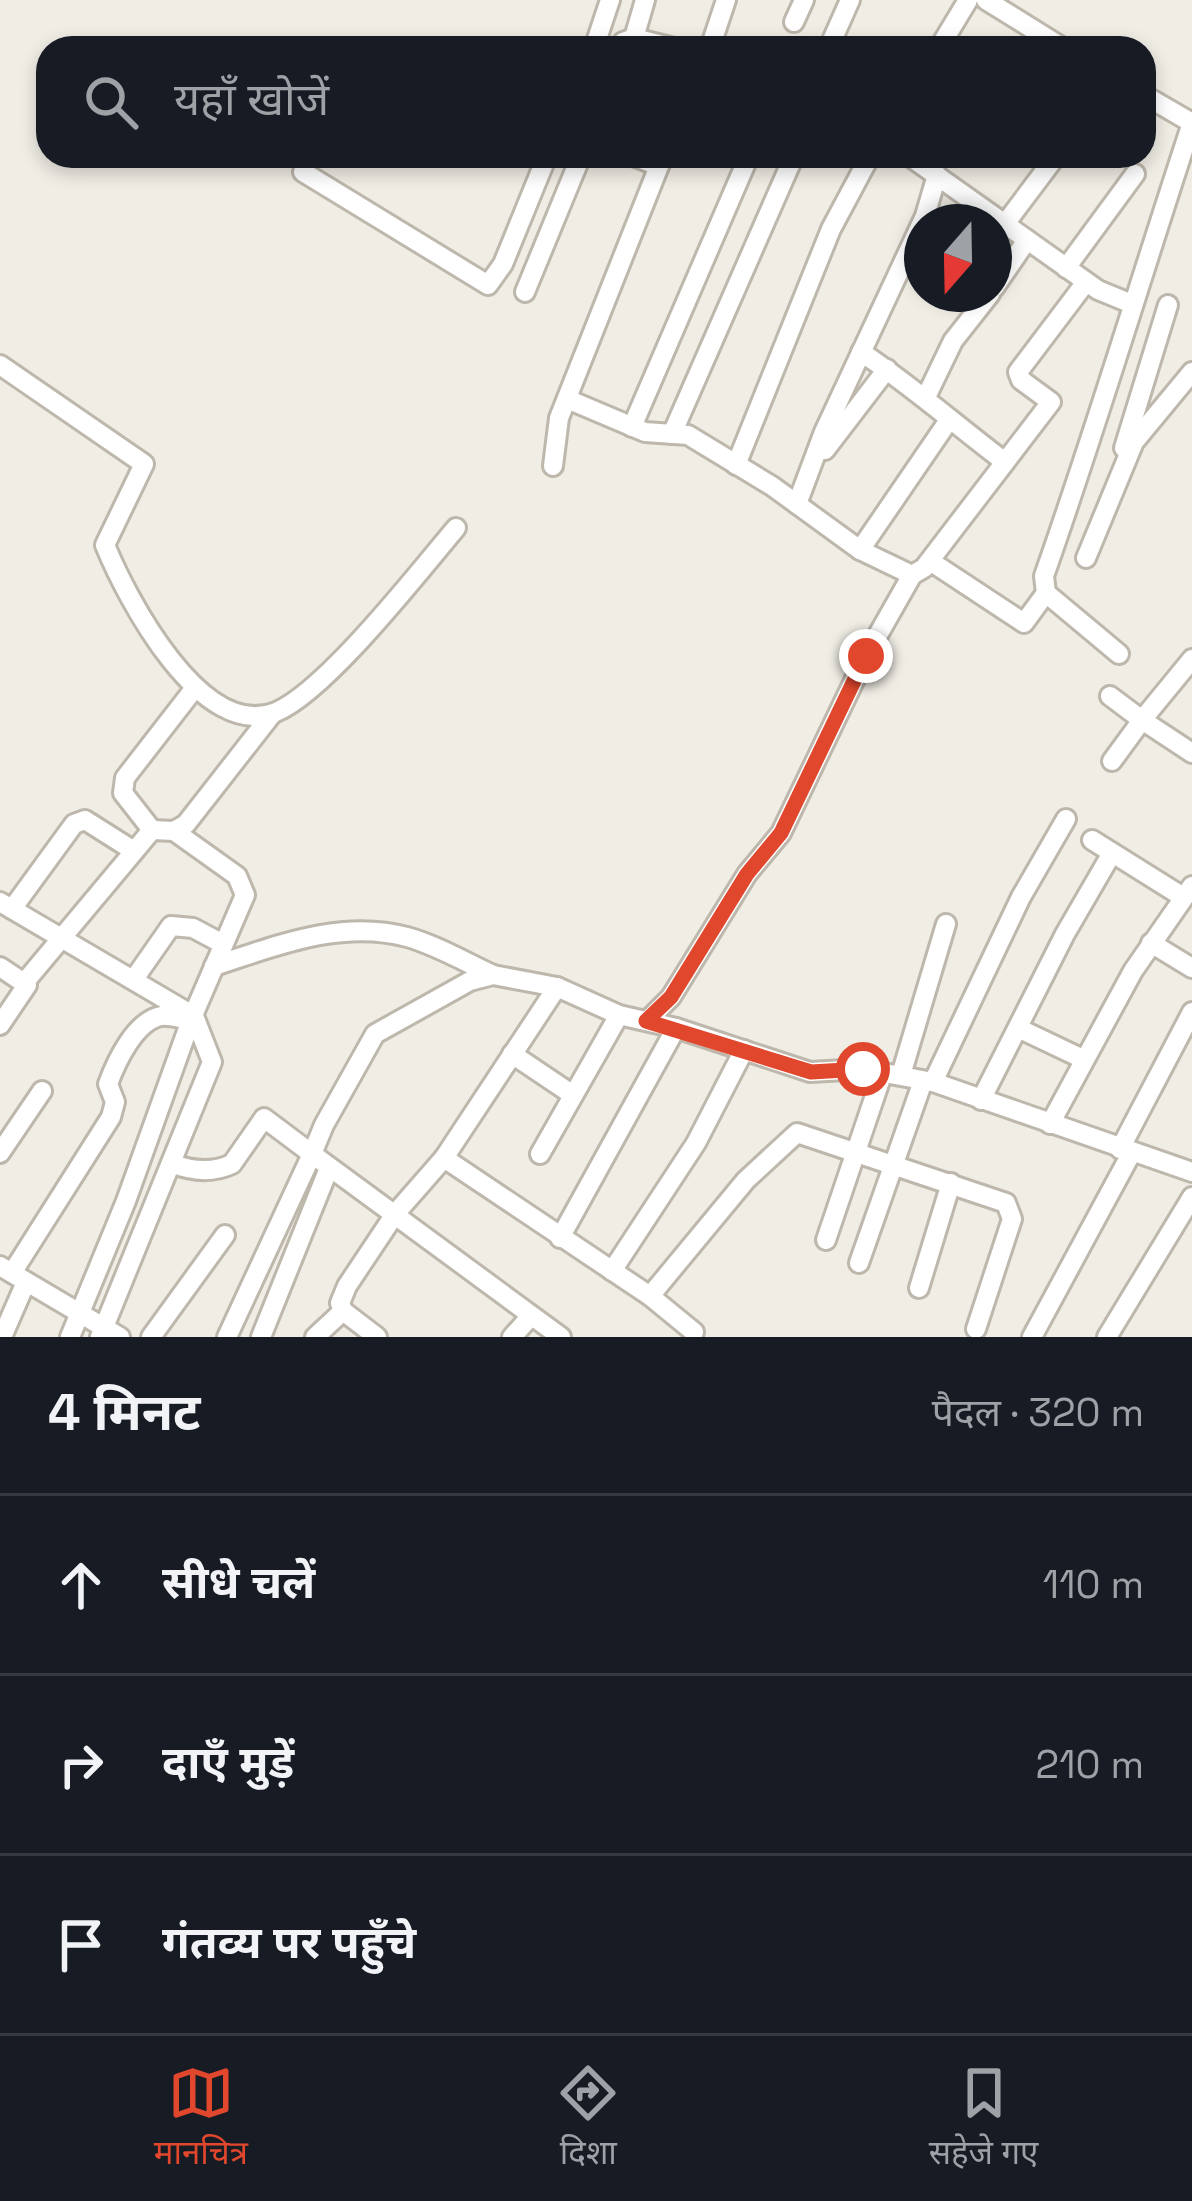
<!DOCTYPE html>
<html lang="hi">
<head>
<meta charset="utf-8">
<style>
  body { margin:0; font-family:"Space Grotesk","Noto Sans Devanagari",sans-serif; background:#242831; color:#f1f3f6 }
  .compass { position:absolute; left:904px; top:204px; width:108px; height:108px; border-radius:50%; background:#171b24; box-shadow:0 6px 18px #0003; rotate:200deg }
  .stop { position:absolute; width:36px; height:36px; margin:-27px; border:9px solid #e0472c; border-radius:50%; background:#fff }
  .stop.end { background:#e0472c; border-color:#fff; box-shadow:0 3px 12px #0008 }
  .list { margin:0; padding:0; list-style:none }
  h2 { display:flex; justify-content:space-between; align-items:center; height:156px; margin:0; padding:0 48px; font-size:51px }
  h2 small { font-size:39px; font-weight:400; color:#9ea1a6 }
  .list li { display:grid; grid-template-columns:78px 1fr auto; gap:36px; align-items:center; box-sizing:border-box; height:180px; padding:0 48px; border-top:3px solid #363941 }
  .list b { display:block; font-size:45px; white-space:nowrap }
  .list em { font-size:39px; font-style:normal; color:#9ea1a6 }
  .icon { flex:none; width:66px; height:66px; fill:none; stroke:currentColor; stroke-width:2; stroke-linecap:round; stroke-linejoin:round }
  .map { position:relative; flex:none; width:1192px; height:1337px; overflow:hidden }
  .search { position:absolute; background:#171b24; box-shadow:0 6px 18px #0003; left:36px; right:36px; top:36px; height:132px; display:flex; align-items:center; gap:30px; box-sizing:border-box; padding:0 42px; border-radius:36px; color:#9ea1a6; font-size:45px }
  .sheet { height:696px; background:#171b24 }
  nav { display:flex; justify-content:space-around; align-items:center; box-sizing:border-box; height:168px; border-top:3px solid #363941; background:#171b24; font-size:33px; color:#9ea1a6 }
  nav a { display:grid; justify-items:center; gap:6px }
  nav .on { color:#e0472c }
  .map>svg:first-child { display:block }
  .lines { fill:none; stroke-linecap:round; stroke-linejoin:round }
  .minor-casing { stroke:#bdb7ac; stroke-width:24 }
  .minor { stroke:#fff; stroke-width:18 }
  .route { stroke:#e0472c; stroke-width:15 }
</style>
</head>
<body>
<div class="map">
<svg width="1192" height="1337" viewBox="0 0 1192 1337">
  <rect width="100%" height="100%" fill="#f0ede5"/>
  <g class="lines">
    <defs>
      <g id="minor">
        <path d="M986 0 1063 48"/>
        <path d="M794 22 804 0"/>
        <path d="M634 38 645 0"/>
        <path d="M830 45 850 0"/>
        <path d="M594 48 610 0"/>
        <path d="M621 48 623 42 634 38 674 48"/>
        <path d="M710 48 726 0"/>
        <path d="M939 48 968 0"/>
        <path d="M1144 95 1192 123"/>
        <path d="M633 156 659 166"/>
        <path d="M909 156 1098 290 1132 304"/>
        <path d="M303 172 488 285 503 264 547 156"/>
        <path d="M1005 224 1056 156"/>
        <path d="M1066 268 1135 174"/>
        <path d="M994 288 1027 240"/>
        <path d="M525 292 581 156"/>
        <path d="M861 352C912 386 956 425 1005 462"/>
        <path d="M0 365 144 464 105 545C127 599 202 742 276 712 326 691 418 573 456 528"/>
        <path d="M926 397 953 341 990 294"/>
        <path d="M567 399 645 432 688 435 772 486 860 550 912 575 924 568 1051 402 1021 380 1018 372 1086 282"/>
        <path d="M632 427 749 156"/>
        <path d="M672 434 794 156"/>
        <path d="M1124 448 1168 305"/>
        <path d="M825 450 887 369"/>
        <path d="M736 465 831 229 870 156"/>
        <path d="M553 466 559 418 663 156"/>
        <path d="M797 504 824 432 925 216 937 175"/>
        <path d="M860 550 949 420"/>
        <path d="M1086 558 1134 442 1192 372"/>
        <path d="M930 561 1024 623 1046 593"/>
        <path d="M1119 654 1046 593 1044 576C1097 426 1142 274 1192 123"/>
        <path d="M1192 659 1142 720 1192 753"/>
        <path d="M1110 696 1142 720 1112 761"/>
        <path d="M152 830 123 793 125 778 194 689"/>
        <path d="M1092 840 1183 897"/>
        <path d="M0 902 194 1016 212 1062 100 1337"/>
        <path d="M12 909 74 824 85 820 134 851"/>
        <path d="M1151 943 1192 968"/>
        <path d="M214 966C276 946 341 919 407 937 436 945 465 962 493 975"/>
        <path d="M0 967 27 985 0 1025"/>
        <path d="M134 979 171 926 193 928 223 944"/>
        <path d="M24 983 152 830 174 831 186 824 272 714"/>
        <path d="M647 1021 671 997 747 874 781 833 866 656 912 575"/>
        <path d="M1018 1028 1083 1059"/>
        <path d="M512 1054 573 1095"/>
        <path d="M901 1075 946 924"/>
        <path d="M933 1082 1021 897 1066 819"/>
        <path d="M981 1100 1065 934 1112 853"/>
        <path d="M1050 1124 1133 971 1192 886"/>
        <path d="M1120 1149 1192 1012"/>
        <path d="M0 1153 42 1091"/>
        <path d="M540 1154 619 1015"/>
        <path d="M444 1158 650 1296 694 1332"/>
        <path d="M171 1163C191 1171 213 1173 232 1164L264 1118 312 1154 227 1337"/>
        <path d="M560 1238 676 1028"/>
        <path d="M826 1240 883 1072"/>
        <path d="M859 1263 923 1081"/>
        <path d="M0 1266 120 1337"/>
        <path d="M612 1271 696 1143 744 1050"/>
        <path d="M12 1273 111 1117 115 1102 108 1084C116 1062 135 1021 161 1016 169 1015 183 1019 191 1020"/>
        <path d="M919 1288 951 1183"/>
        <path d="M650 1296 746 1180 797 1133 1006 1203 1012 1219 976 1329"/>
        <path d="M2 1337 26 1282"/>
        <path d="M70 1337 126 1201 191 1020 245 895 237 876 174 831"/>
        <path d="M151 1337 225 1235"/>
        <path d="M261 1337 329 1168"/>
        <path d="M315 1337 343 1311"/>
        <path d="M377 1337 343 1311 340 1303 347 1286 395 1214 444 1158 557 987"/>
        <path d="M512 1337 531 1316"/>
        <path d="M561 1337 312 1154 324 1125 375 1034 470 981 493 975 557 987 619 1015 676 1028 810 1072 863 1069 933 1082 1192 1172"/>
        <path d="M1032 1337 1132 1152"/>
        <path d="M1107 1337 1192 1197"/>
      </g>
    </defs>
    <use href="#minor" class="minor-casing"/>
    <use href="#minor" class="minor"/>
  </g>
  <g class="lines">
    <path class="route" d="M863 1069 811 1072 646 1021 671 997 747 874 781 833 866 656"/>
  </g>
</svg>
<svg class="compass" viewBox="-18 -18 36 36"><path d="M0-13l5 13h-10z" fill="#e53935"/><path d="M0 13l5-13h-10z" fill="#9ea1a6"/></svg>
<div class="stop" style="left:863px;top:1069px"></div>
<div class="stop end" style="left:866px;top:656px"></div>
<div class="search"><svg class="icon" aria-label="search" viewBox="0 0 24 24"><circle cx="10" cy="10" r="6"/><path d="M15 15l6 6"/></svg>यहाँ खोजें</div>
</div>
<section class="sheet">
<h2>4 मिनट<small>पैदल · 320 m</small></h2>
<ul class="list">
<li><svg class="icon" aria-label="ahead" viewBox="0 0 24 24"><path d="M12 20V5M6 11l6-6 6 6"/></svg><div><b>सीधे चलें</b></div><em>110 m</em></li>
<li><svg class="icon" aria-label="right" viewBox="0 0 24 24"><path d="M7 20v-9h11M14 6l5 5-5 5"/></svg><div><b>दाएँ मुड़ें</b></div><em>210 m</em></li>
<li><svg class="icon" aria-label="arrive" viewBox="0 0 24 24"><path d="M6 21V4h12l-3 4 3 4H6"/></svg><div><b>गंतव्य पर पहुँचे</b></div></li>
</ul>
</section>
<nav>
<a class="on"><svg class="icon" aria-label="map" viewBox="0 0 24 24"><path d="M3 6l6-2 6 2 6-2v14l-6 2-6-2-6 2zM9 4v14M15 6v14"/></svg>मानचित्र</a>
<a><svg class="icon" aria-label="directions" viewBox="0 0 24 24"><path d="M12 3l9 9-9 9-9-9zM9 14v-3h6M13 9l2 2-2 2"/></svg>दिशा</a>
<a><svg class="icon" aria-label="saved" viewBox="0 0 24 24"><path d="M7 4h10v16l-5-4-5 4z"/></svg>सहेजे गए</a>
</nav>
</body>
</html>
